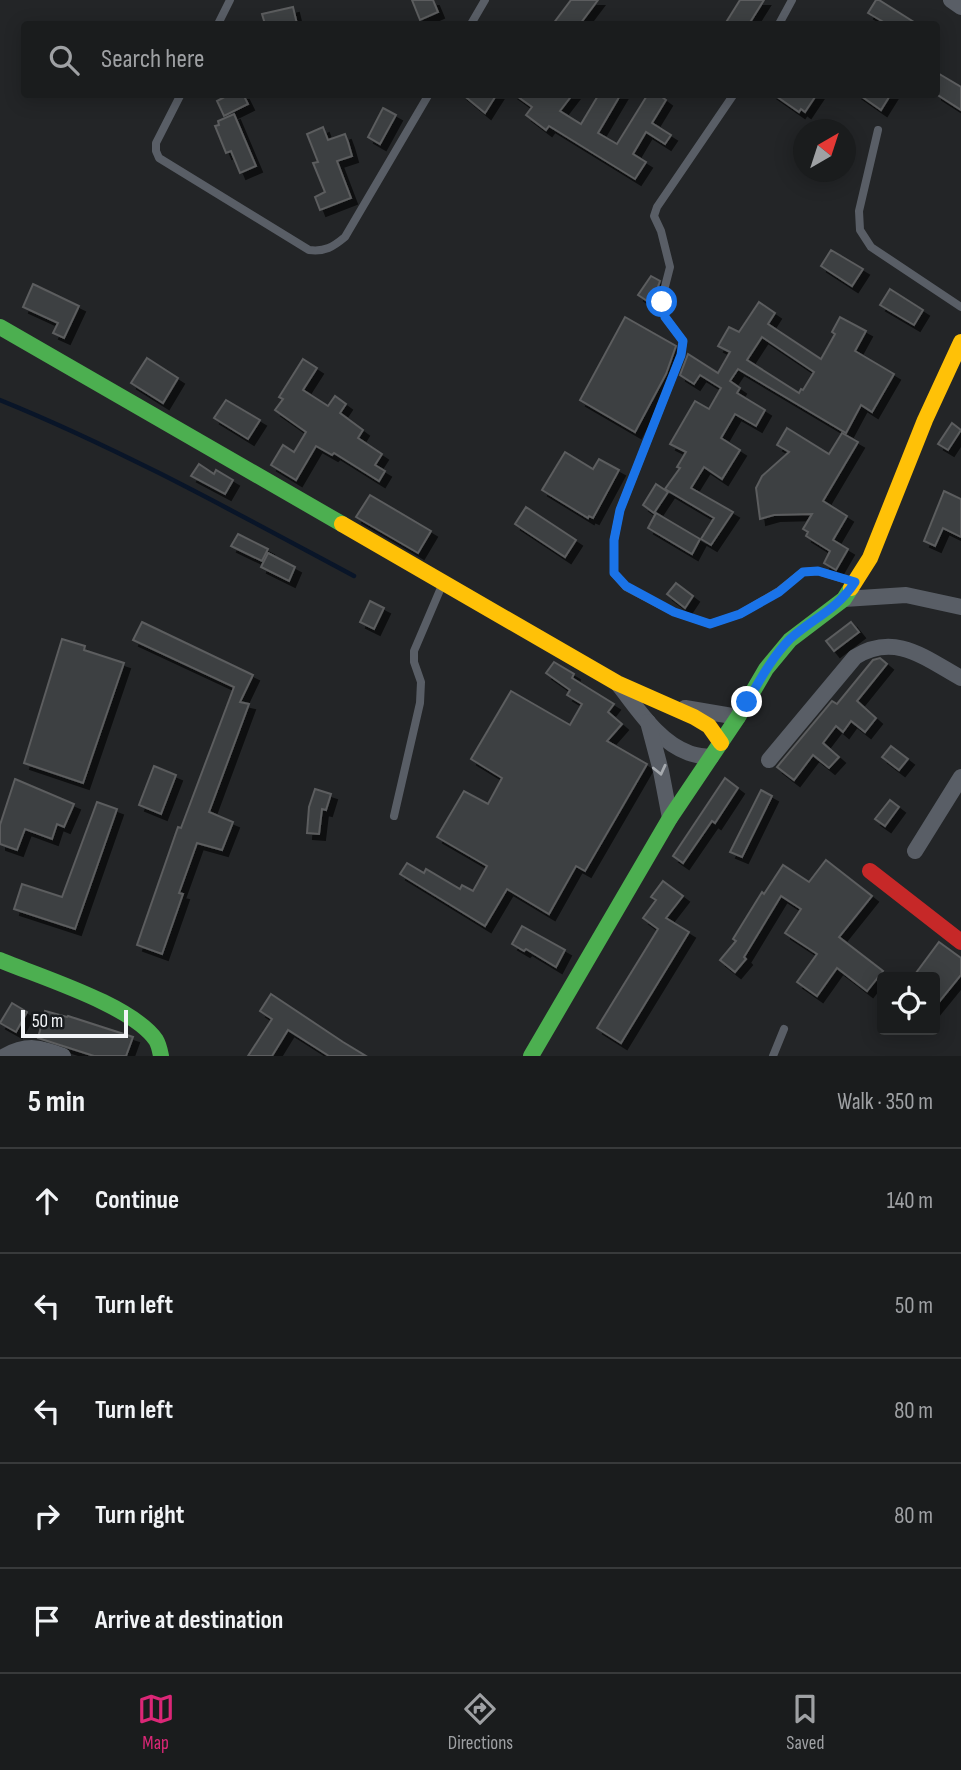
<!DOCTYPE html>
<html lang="en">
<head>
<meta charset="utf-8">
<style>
  body { margin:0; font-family:"Sofia Sans Condensed",sans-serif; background:#232526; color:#f1f3f6 }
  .controls { position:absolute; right:21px; bottom:21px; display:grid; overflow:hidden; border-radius:7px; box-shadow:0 4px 18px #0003 }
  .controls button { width:63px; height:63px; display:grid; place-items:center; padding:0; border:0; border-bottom:2px solid #383a3b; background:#1a1c1d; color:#f1f3f6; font:35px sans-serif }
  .compass { position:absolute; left:793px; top:119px; width:63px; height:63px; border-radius:50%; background:#1a1c1d; box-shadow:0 4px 18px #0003; rotate:39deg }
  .scale { position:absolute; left:21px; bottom:18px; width:107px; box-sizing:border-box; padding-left:7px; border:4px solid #f3f5f8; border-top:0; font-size:19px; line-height:24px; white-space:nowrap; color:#f3f5f8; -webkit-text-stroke:5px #181b1e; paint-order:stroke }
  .stop { position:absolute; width:21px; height:21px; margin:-16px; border:5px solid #1a73e8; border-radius:50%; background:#fff }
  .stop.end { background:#1a73e8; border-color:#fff; box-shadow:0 2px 7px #0008 }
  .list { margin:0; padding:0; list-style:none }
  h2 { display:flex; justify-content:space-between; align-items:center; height:91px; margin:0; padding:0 28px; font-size:30px }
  h2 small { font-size:23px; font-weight:400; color:#9fa1a4 }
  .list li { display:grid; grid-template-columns:46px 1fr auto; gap:21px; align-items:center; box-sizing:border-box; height:105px; padding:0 28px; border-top:2px solid #383a3b }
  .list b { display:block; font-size:26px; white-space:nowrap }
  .list em { font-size:23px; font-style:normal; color:#9fa1a4 }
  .icon { flex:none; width:38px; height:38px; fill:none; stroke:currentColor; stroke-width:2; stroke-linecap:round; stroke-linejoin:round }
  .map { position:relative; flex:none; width:961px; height:1056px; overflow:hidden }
  .search { position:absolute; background:#1a1c1d; box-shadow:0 4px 18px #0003; left:21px; right:21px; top:21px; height:77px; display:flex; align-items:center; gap:18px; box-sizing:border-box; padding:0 24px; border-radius:7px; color:#9fa1a4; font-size:26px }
  .sheet { height:616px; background:#1a1c1d }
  nav { display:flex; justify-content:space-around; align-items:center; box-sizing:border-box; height:98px; border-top:2px solid #383a3b; background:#1a1c1d; font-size:19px; color:#9fa1a4 }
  nav a { display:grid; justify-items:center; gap:4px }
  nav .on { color:#db2777 }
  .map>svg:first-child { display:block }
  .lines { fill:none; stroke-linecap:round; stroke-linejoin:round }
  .stream { stroke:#091528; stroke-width:4.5 }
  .building { fill:#3e4042; stroke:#5b5d5e; stroke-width:2; fill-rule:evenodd; filter:url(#shadow) }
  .lane { stroke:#595e66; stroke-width:8 }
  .street { stroke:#595e66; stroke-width:16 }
  .fast { stroke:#4caf50; stroke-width:16 }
  .slow { stroke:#ffc107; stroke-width:16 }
  .jam { stroke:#c62828; stroke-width:16 }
  .oneway { stroke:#a6aaaf }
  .route { stroke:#1a73e8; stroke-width:9 }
</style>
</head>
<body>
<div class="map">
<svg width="961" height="1056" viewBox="0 0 961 1056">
  <defs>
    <filter id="shadow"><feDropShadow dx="6" dy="6" stdDeviation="0" flood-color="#0009"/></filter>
  </defs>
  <rect width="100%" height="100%" fill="#232527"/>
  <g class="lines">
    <path class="stream" d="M0 400C123 450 238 514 354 576"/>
  </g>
  <g class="building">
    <path d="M412 0H433L438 12 420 20Z"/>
    <path d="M571 0H598L580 24H553Z"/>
    <path d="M740 0H764L749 24H725Z"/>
    <path d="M876 0H879L917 24H887L868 13Z"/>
    <path d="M293 7 297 24H265L262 14Z"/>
    <path d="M936 72 961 87V110L936 94Z"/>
    <path d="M230 94H243L248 104 224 116 217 101Z"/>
    <path d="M462 94H497L485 113Z"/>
    <path d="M514 94H573L560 111 581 124 599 94H621L598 133 617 144 648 94H658L666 100 652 123 671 135 665 144 646 132 633 154 646 162 635 179 549 126 546 130 526 115 532 107Z"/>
    <path d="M773 94H817L805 112 801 109 799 112Z"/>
    <path d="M858 94H891L881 110Z"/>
    <path d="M383 108 396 115 380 144 368 137Z"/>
    <path d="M234 114 256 166 240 173 231 151 226 153 215 126 219 125 218 121Z"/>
    <path d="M323 127 328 140 345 134 348 142 352 156 337 161 351 198 320 210 315 197 325 192 313 163 318 162 307 134Z"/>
    <path d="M831 250 863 269 852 286 821 266Z"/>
    <path d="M651 276 660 281 652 304 638 295Z"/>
    <path d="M33 284 79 306 64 338 53 333 58 323 23 307Z"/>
    <path d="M890 289 923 310 914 325 880 305Z"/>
    <path d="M759 302 775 313 768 324 821 359 835 334 832 332 840 317 866 331 855 351 894 374 872 412 861 405 846 433 738 369 730 381 740 388 737 393 765 410 756 426 735 414 721 438 740 450 722 479 704 467 691 488 733 512 711 545 701 539 714 518 665 489 680 468 677 467 686 452 670 444 695 401 709 409 721 388 700 375 694 384 680 375 688 354 718 373 730 352 718 346 729 327 739 332ZM762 337 814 372 803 390 801 389 799 393 747 360Z"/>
    <path d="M625 317 676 346 666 374 635 432 580 400Z"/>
    <path d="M147 358 178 378 163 403 131 383Z"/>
    <path d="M303 359 317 368 303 390 328 406 335 396 346 404 340 413 363 430 358 438 382 454 375 465 385 471 379 481 334 453 332 455 316 446 296 480 271 465 283 445 294 452 306 432 275 410 283 399 279 397Z"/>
    <path d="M226 400 260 420 248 439 214 418Z"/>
    <path d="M952 423 961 430 948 450 938 444Z"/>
    <path d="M787 428 829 454 842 433 858 442 823 501 847 516 833 540 848 549 836 570 824 563 830 551 806 536 808 532 803 529 812 514 774 515 760 519 756 488 762 476 789 452 777 445Z"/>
    <path d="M565 452 593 469 599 459 619 470 593 518 589 516 588 518 542 490Z"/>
    <path d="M199 464 214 474 216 470 233 480 225 494 191 476Z"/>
    <path d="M656 484 668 492 654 513 643 505Z"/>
    <path d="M944 491 961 499V537L943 528 935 546 924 541Z"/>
    <path d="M370 495 431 531 418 553 356 517Z"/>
    <path d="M526 507 576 540 565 557 515 524Z"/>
    <path d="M656 513 700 539 692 554 648 528Z"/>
    <path d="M238 534 268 549 262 561 231 546Z"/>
    <path d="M268 553 295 567 289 581 261 567Z"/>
    <path d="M676 583 693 596 685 608 667 594Z"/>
    <path d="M370 601 384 608 374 629 360 622Z"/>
    <path d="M142 622 253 675 240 702 249 704 209 812 233 822 222 850 197 843 179 893 183 894 162 954 137 945 178 827 181 828 234 687 133 640Z"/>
    <path d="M851 622 859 632 834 651 826 641Z"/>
    <path d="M62 639 85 646 84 650 124 663 83 783 24 763Z"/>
    <path d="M880 658 887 664 857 701 876 718 865 732 851 721 843 732 836 726 823 743 839 757 829 768 813 755 794 780 777 767 832 701 837 704 873 660Z"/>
    <path d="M554 662 574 674 572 678 614 704 608 712 622 724 607 741 647 764 585 871 576 866 549 914 507 889 485 926 400 874 407 863 424 873 426 869 460 889 462 885 473 891 487 866 437 837 464 791 488 804 502 778 471 759 511 691 570 725 582 704 567 695 570 690 546 673Z"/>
    <path d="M891 746 908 759 899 770 882 757Z"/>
    <path d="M154 766 176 775 161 814 139 805Z"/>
    <path d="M725 778 738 788 715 823 712 821 683 863 673 856Z"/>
    <path d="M15 779 74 804 64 827 57 824 52 839 25 829 17 850 0 844V825Z"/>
    <path d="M315 789 331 794 326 810 322 809 319 834 307 833 309 807Z"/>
    <path d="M761 790 772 796 742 857 730 852Z"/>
    <path d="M890 800 899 807 885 826 875 819Z"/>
    <path d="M97 802 117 809 75 929 14 909 22 884 62 897Z"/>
    <path d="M826 860 872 896 839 937 883 971 867 991 837 968 817 996 797 982 817 954 785 933 801 909 781 896 744 957 746 959 735 972 720 960 736 941 733 939 762 892 764 894 783 865 809 882Z"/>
    <path d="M663 881 683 896 666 918 689 932 621 1043 597 1028 658 929 643 918 656 900 651 897Z"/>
    <path d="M522 926 565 950 556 967 526 949 524 951 512 944Z"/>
    <path d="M939 942 961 958V975L935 1007V977H913Z"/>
    <path d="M271 994 343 1042 366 1056H329L288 1030 272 1056H248L272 1019 260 1011Z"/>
    <path d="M12 1003 27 1012 16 1032 0 1023Z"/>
    <path d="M45 1011 67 1017 68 1016 133 1037 126 1056H94L38 1038Z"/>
  </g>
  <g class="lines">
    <g class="lane">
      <path d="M218 24 230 0"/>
      <path d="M471 24 485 0"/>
      <path d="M779 24 792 0"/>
      <path d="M181 94 156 143V151L159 158 309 250C325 252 333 247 345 237L429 94"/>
      <path d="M734 94 657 207 654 216 661 231 670 267 661 302 665 317 683 341 681 355 620 510 614 540V573L626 587 674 612 710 624 740 614 779 591 803 572 818 571 853 582"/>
      <path d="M878 130 859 211 860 230 871 247 961 307"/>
      <path d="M394 816 420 703 421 682 414 662V651L443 583"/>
      <path d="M773 1056 784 1029"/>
    </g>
    <g class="street">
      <path d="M951 0 961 7"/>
      <path d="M844 599 906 595 961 607"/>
      <path d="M618 684C638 709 658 742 689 753 696 756 704 756 711 757"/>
      <path d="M685 708 738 717"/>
      <path d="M648 722 661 771 670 818"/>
      <path d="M769 760 855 657C895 632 925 658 961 678"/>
      <path d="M915 851 961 777"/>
      <path d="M5 1056C26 1044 41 1047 63 1056"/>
    </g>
    <g class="fast">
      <path d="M0 327 342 524"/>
      <path d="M0 960C40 977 132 1005 156 1040 159 1045 160 1051 161 1056"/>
      <path d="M531 1056 670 818 738 717 766 669 790 640 844 599 851 588"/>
    </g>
    <g class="slow">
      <path d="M342 524 617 683 694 717 709 726 721 743"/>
      <path d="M851 588 870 558 925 420 961 342"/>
    </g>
    <path class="jam" d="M870 871 961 942"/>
  </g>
  <defs><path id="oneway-chevron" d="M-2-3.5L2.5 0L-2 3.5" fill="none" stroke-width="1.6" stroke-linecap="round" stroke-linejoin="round" transform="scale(1.75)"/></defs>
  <use class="oneway" href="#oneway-chevron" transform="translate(660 770) rotate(77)"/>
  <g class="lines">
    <path class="route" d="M662 302 665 317 683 341 681 355 620 510 614 540V573L626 586 674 612 710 624 740 614 779 592 803 572 818 571 855 582C837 610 813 618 790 639 772 657 760 680 747 702"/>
  </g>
</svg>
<div class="controls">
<button><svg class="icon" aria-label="locate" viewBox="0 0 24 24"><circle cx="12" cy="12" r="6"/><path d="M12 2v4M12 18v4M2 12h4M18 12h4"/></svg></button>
</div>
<svg class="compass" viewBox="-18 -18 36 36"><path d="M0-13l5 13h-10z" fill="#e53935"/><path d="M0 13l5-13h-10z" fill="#9fa1a4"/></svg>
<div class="scale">50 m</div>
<div class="stop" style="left:662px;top:302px"></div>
<div class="stop end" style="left:747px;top:702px"></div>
<div class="search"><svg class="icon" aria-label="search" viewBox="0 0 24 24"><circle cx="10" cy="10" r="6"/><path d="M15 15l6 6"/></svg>Search here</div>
</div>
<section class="sheet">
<h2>5 min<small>Walk · 350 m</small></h2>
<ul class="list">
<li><svg class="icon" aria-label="ahead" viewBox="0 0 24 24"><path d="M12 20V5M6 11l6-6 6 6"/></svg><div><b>Continue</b></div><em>140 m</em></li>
<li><svg class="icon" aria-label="left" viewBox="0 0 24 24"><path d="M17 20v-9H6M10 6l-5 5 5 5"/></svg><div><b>Turn left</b></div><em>50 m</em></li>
<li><svg class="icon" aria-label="left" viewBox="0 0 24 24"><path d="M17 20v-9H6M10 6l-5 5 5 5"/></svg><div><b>Turn left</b></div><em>80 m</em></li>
<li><svg class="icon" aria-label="right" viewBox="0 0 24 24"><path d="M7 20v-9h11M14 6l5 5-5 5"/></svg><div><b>Turn right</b></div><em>80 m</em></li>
<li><svg class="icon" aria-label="arrive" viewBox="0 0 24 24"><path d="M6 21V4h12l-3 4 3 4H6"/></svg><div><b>Arrive at destination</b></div></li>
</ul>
</section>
<nav>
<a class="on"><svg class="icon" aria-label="map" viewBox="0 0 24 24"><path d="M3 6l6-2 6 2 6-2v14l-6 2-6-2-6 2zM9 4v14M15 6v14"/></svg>Map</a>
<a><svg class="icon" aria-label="directions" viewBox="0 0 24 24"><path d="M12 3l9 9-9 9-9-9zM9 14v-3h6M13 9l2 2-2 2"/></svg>Directions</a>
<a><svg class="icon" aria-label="saved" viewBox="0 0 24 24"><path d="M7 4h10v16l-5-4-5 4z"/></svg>Saved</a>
</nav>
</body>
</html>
